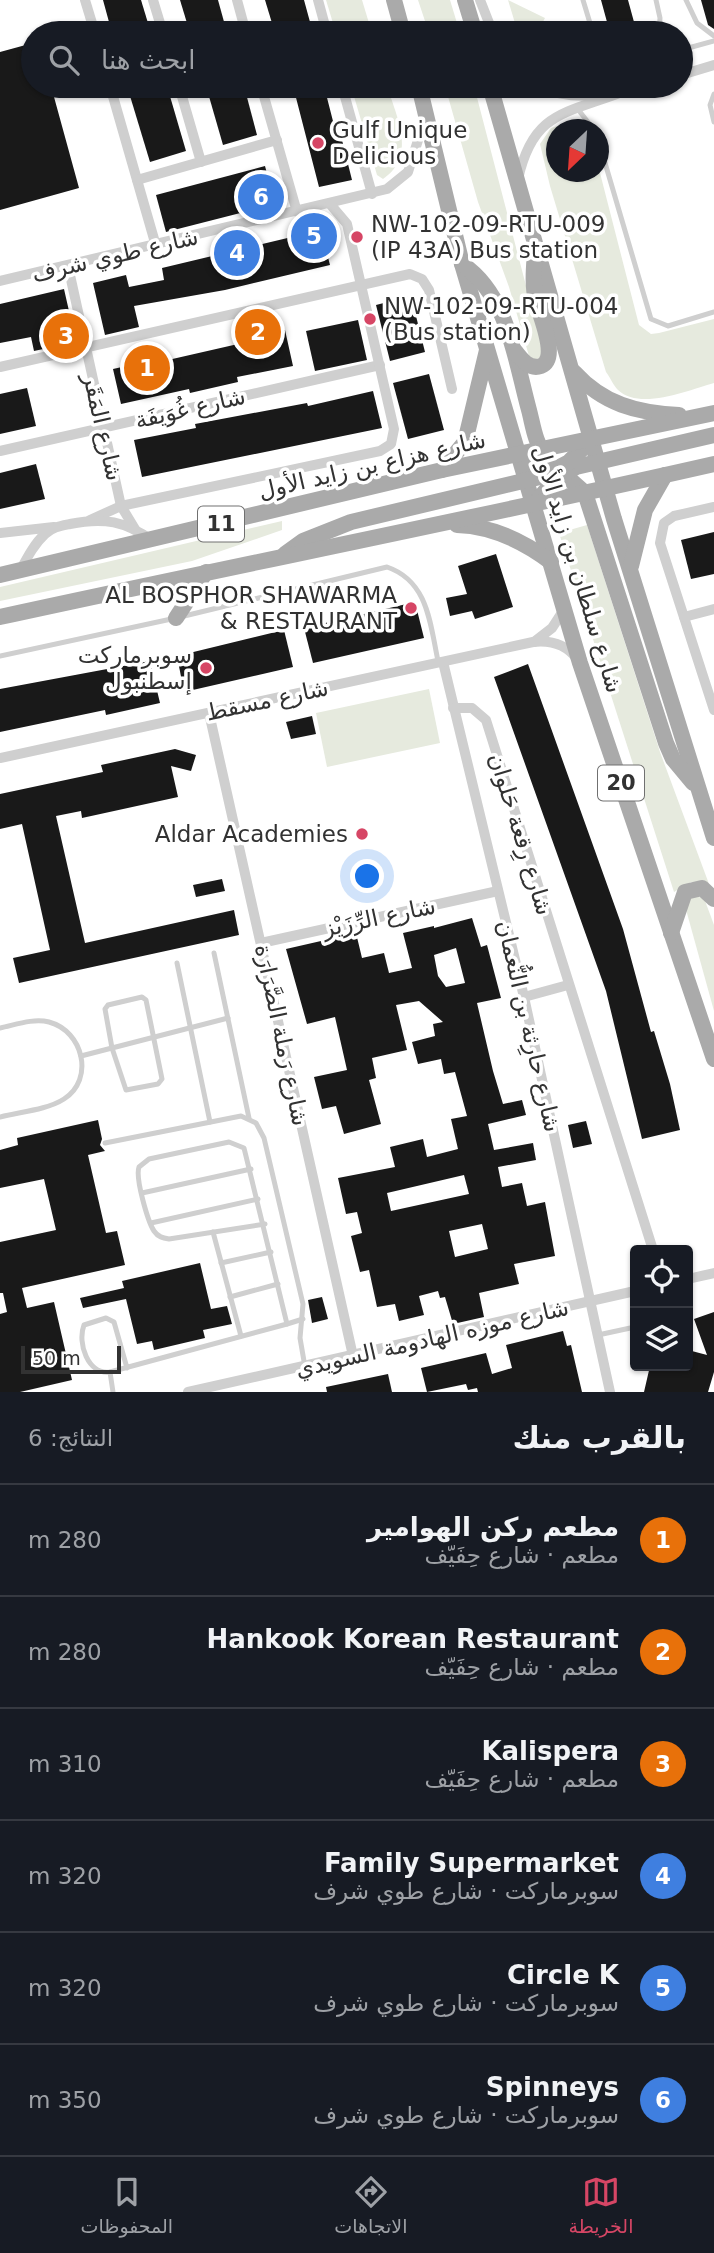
<!DOCTYPE html>
<html lang="ar">
<head>
<meta charset="utf-8">
<style>
  body { margin:0; font-family:"DejaVu Sans",Cairo,sans-serif; background:#20242c; color:#f1f3f6; direction:rtl }
  .controls { position:absolute; right:21px; bottom:21px; display:grid; overflow:hidden; border-radius:7px; box-shadow:0 2px 5px #0004 }
  .controls button { width:63px; height:63px; display:grid; place-items:center; padding:0; border:0; border-bottom:2px solid #363941; background:#171b24; color:#f1f3f6; font:35px sans-serif }
  .compass { position:absolute; left:546px; top:119px; width:63px; height:63px; border-radius:50%; background:#171b24; box-shadow:0 2px 5px #0004; rotate:205deg }
  .scale { position:absolute; left:21px; bottom:18px; width:100px; box-sizing:border-box; padding-left:7px; border:4px solid #323232; border-top:0; font-size:19px; line-height:24px; white-space:nowrap; color:#323232; -webkit-text-stroke:5px #fff; paint-order:stroke }
  .you { position:absolute; left:368px; top:877px; width:24px; height:24px; margin:-18px; border:5px solid #fff; border-radius:50%; background:#1a73e8; box-shadow:0 0 0 10px #1a73e833 }
  .badge { display:grid; place-items:center; width:46px; height:46px; border-radius:50%; background:#d64665; color:#fff; font-size:23px; font-weight:700 }
  .pin { position:absolute; translate:-50% -50%; border:4px solid #fff; box-shadow:0 2px 7px #0006 }
  .list { margin:0; padding:0; list-style:none }
  h2 { display:flex; justify-content:space-between; align-items:center; height:91px; margin:0; padding:0 28px; font-size:30px }
  h2 small { font-size:23px; font-weight:400; color:#9ea1a6 }
  .list li { display:grid; grid-template-columns:46px 1fr auto; gap:21px; align-items:center; box-sizing:border-box; height:112px; padding:0 28px; border-top:2px solid #363941 }
  .list b { display:block; font-size:26px; white-space:nowrap }
  .list p { margin:0; font-size:23px; white-space:nowrap; color:#9ea1a6 }
  .list em { font-size:23px; font-style:normal; color:#9ea1a6 }
  .icon { flex:none; width:38px; height:38px; fill:none; stroke:currentColor; stroke-width:2; stroke-linecap:round; stroke-linejoin:round }
  .map { position:relative; flex:none; width:714px; height:1392px; overflow:hidden; direction:ltr }
  .search { position:absolute; background:#171b24; box-shadow:0 2px 5px #0004; left:21px; right:21px; top:21px; height:77px; display:flex; align-items:center; gap:18px; box-sizing:border-box; padding:0 24px; border-radius:38px; color:#9ea1a6; font-size:26px }
  .sheet { height:763px; background:#171b24 }
  nav { display:flex; justify-content:space-around; align-items:center; box-sizing:border-box; height:98px; border-top:2px solid #363941; background:#171b24; font-size:19px; color:#9ea1a6 }
  nav a { display:grid; justify-items:center; gap:4px }
  nav .on { color:#d64665 }
  .map>svg:first-child { display:block }
  .green { fill:#e6eade }
  .building { fill:#191919; fill-rule:evenodd }
  .lines { fill:none; stroke-linecap:round; stroke-linejoin:round }
  .service { stroke:#cfcfcf; stroke-width:5 }
  .minor { stroke:#cfcfcf; stroke-width:10 }
  .primary { stroke:#aaa; stroke-width:16 }
  .poi-dot { fill:#d64665; stroke:#fff; stroke-width:2.5 }
  .labels { text-anchor:middle; stroke-width:7; stroke-linejoin:round; paint-order:stroke }
  .shield { fill:#fff; stroke:#707070; stroke-width:2 }
  .shield-label { font-size:21px; font-weight:bold; fill:#323232 }
  .poi-label { font-size:23px; fill:#323232; stroke:#fff; text-anchor:start }
  .street-label { font-size:23px; fill:#323232; stroke:#fff }
</style>
</head>
<body>
<div class="map">
<svg width="714" height="1392" viewBox="0 0 714 1392">
  <rect width="100%" height="100%" fill="#fff"/>
  <g class="green">
    <path d="M326 0H362L372 33H336Z"/>
    <path d="M418 0H450L460 33H429Z"/>
    <path d="M508 0 545 18 537 33H518Z"/>
    <path d="M351 86H387C397 118 417 156 383 179L377 175Z"/>
    <path d="M445 86H474L543 351V355L536 360 529 356 509 287 478 202Z"/>
    <path d="M570 122 582 123 588 129 556 130V172H598L599 169 639 325 651 334 659 333 714 319V383C689 390 640 411 618 390 613 385 610 377 606 372L550 186 540 144 551 128Z"/>
    <path d="M282 521V530L192 561 0 601V587Z"/>
    <path d="M587 525 660 752 709 884 691 882 674 892 559 533Z"/>
    <path d="M429 689 440 743 327 767 316 713Z"/>
    <path d="M693 896 704 898 714 925V1011L685 906Z"/>
  </g>
  <g class="building">
    <path d="M103 0H141L151 33H112Z"/>
    <path d="M180 0H218L226 29 212 33H190Z"/>
    <path d="M265 0H304L313 33H275Z"/>
    <path d="M601 0H628L637 33H610Z"/>
    <path d="M701 0H714V29L708 25Z"/>
    <path d="M33 43V86H51L79 188 0 210V52Z"/>
    <path d="M127 86H167L186 151 150 162Z"/>
    <path d="M206 86H244L257 135 223 145Z"/>
    <path d="M293 86H324L335 129 339 128 352 180 319 187Z"/>
    <path d="M265 166 275 204 166 232 156 195Z"/>
    <path d="M321 230 330 265 225 290 134 306 139 327 105 335 93 283 126 275 129 287 164 280 162 268Z"/>
    <path d="M64 289 76 342 34 351 31 337 0 343V304Z"/>
    <path d="M411 296 425 352 390 361 376 305Z"/>
    <path d="M358 320 367 360 315 371 306 331Z"/>
    <path d="M285 330 293 366 237 377 238 382 190 393 189 389 121 404 113 369 167 357 168 360 238 344 237 340Z"/>
    <path d="M429 374 444 430 408 439 393 383Z"/>
    <path d="M27 388 36 426 0 434V394Z"/>
    <path d="M373 391 382 428 142 477 134 440 196 428 195 424 307 403 308 406Z"/>
    <path d="M36 464 45 499 0 509V473Z"/>
    <path d="M714 532V574L691 579 681 540Z"/>
    <path d="M496 554 513 607 475 619 472 611 450 616 446 598 467 594 458 566Z"/>
    <path d="M415 602 424 638 313 663 304 628Z"/>
    <path d="M284 630 293 667 184 692 177 656Z"/>
    <path d="M150 661 160 703 106 715 105 710 0 732V689Z"/>
    <path d="M528 664 623 929 651 1032 654 1031 670 1084 680 1130 642 1139 606 991 494 677Z"/>
    <path d="M312 716 316 734 291 739 286 722Z"/>
    <path d="M175 749 196 755 191 771 171 766 178 797 82 818 81 811 56 816 85 943 234 910 239 935 19 983 13 958 50 950 22 824 0 829V794L103 772 101 765Z"/>
    <path d="M222 879 225 891 196 897 193 885Z"/>
    <path d="M472 918 481 947 487 945 501 998 477 1003 493 1071 503 1104 522 1100 526 1115 488 1124 494 1150 533 1143 536 1160 498 1167 502 1187 522 1183 527 1206 545 1202 555 1256 514 1264 519 1284 479 1293 484 1317 453 1324 445 1297 440 1298 438 1291 419 1296 424 1315 399 1321 395 1304 377 1307 369 1270 360 1272 351 1236 362 1233 357 1212 346 1214 338 1178 395 1167 390 1147 423 1139 427 1157 458 1149 451 1119 467 1116 455 1072 444 1074 441 1059 418 1064 412 1042 435 1036 433 1024 443 1022 419 1001 396 1005 407 1050 372 1058 376 1078 369 1080 381 1124 344 1134 336 1106 322 1109 314 1077 347 1070 335 1017 307 1024 286 949 356 933 362 958 384 953 389 973 412 968 403 933 434 926V928ZM456 948 465 983 446 987 438 976 434 955ZM464 1175 469 1194 391 1211 387 1193ZM482 1224 488 1249 455 1257 449 1231Z"/>
    <path d="M98 1120 102 1139 100 1145 105 1151 88 1155 106 1233 117 1231 125 1265 22 1288 27 1308 54 1302 72 1380 20 1392H0V1314L7 1312 3 1293H0V1242L56 1230 44 1179 0 1188V1150L18 1145 17 1138Z"/>
    <path d="M586 1121 592 1144 573 1148 568 1125Z"/>
    <path d="M200 1263 211 1309 227 1306 232 1324 203 1330 205 1338 154 1350 152 1341 137 1344 126 1299 83 1308 80 1298 124 1288 122 1281Z"/>
    <path d="M322 1297 328 1319 312 1323 308 1300Z"/>
    <path d="M714 1312V1372L708 1392H644L650 1366H688V1350L707 1355 694 1319Z"/>
    <path d="M563 1331 567 1346 571 1345 582 1392H478L477 1388 468 1390 466 1384 427 1392 421 1368 486 1353 492 1374 512 1368 506 1345Z"/>
    <path d="M388 1374 392 1392H327L326 1387Z"/>
  </g>
  <g class="lines">
    <g class="service">
      <path d="M583 0 593 33"/>
      <path d="M656 0 660 18 659 33"/>
      <path d="M686 0 697 23 714 36"/>
      <path d="M66 33 92 24"/>
      <path d="M681 50 714 41"/>
      <path d="M714 94 710 105 714 122"/>
      <path d="M577 108 594 130"/>
      <path d="M598 139 651 319 668 326 714 312"/>
      <path d="M0 656 176 618 387 567C428 581 430 623 438 661"/>
      <path d="M214 953 249 1118"/>
      <path d="M177 963 210 1122"/>
      <path d="M142 997 146 1000 162 1079 158 1084 126 1090 112 1048 105 1009 108 1005Z"/>
      <path d="M0 1028C15 1025 33 1018 49 1022 83 1031 95 1079 64 1099 47 1110 19 1112 0 1117"/>
      <path d="M81 1056 228 1018"/>
      <path d="M105 1143 241 1116 256 1123 264 1138 303 1304 300 1338 305 1367"/>
      <path d="M142 1193 251 1169"/>
      <path d="M151 1223 258 1199"/>
      <path d="M265 1224 169 1239C163 1238 158 1237 154 1231 148 1222 135 1178 139 1167L149 1159 229 1142 244 1148 287 1324"/>
      <path d="M213 1232 241 1336"/>
      <path d="M221 1263 271 1252"/>
      <path d="M230 1297 278 1284"/>
      <path d="M598 1335 635 1327"/>
      <path d="M688 1337V1339"/>
      <path d="M127 1368 114 1322 106 1318 84 1325C77 1343 88 1375 110 1372L287 1324 303 1319"/>
      <path d="M110 1372 113 1392"/>
    </g>
    <g class="minor">
      <path d="M85 0 95 33"/>
      <path d="M153 0 163 33"/>
      <path d="M237 0 246 33"/>
      <path d="M318 0 327 33"/>
      <path d="M480 0 493 33"/>
      <path d="M681 75 714 65"/>
      <path d="M110 86 156 246"/>
      <path d="M179 86 201 162"/>
      <path d="M261 86 297 212"/>
      <path d="M342 86 372 194"/>
      <path d="M536 86C572 102 607 96 644 86"/>
      <path d="M518 179C533 112 564 114 622 92"/>
      <path d="M137 180 277 140"/>
      <path d="M68 266 121 506 135 529"/>
      <path d="M0 281 387 189 408 172 425 118"/>
      <path d="M0 367 410 274 422 279 429 290 452 389"/>
      <path d="M0 451 380 365"/>
      <path d="M714 507 674 516 664 523 660 543 714 710"/>
      <path d="M90 520 121 506 380 451 391 444 394 429 347 224 330 204"/>
      <path d="M0 533 54 527"/>
      <path d="M20 571C27 558 34 544 45 534 53 527 60 526 70 524 104 517 125 521 153 541"/>
      <path d="M684 617 714 609"/>
      <path d="M534 642 552 628 565 608"/>
      <path d="M443 662 524 997 610 1392"/>
      <path d="M453 708H472L486 720 653 1250"/>
      <path d="M209 713 353 1356"/>
      <path d="M0 758 533 642C551 640 566 644 577 659"/>
      <path d="M261 943 498 891"/>
      <path d="M524 997 568 985"/>
      <path d="M688 1279 714 1273"/>
      <path d="M188 1392 635 1291"/>
    </g>
    <g class="primary">
      <path d="M394 0 403 33"/>
      <path d="M465 0 475 33"/>
      <path d="M419 86 462 264 580 663 714 1059"/>
      <path d="M490 86 614 519 714 838"/>
      <path d="M462 264C508 295 515 359 529 410 533 425 535 444 546 456"/>
      <path d="M515 351C521 359 529 370 541 366 560 358 539 315 536 300 532 285 534 267 535 251"/>
      <path d="M574 372C603 404 637 413 679 415"/>
      <path d="M522 455 558 469 585 493 666 743 673 759 693 783"/>
      <path d="M442 470 465 442 487 350"/>
      <path d="M534 504 557 478 576 467 714 435"/>
      <path d="M457 525C492 526 523 541 551 562"/>
      <path d="M285 554 303 541 351 522 540 477 569 462 592 439"/>
      <path d="M631 566 645 510 665 475"/>
      <path d="M0 575 442 470 714 413"/>
      <path d="M0 617C238 565 477 518 714 464"/>
      <path d="M176 618 206 572"/>
      <path d="M671 933 685 892 702 888 714 899"/>
    </g>
  </g>
  <g class="poi-dot">
    <circle cx="318" cy="143" r="7"/>
    <circle cx="357" cy="237" r="7"/>
    <circle cx="370" cy="319" r="7"/>
    <circle cx="411" cy="608" r="7"/>
    <circle cx="206" cy="668" r="7"/>
    <circle cx="362" cy="834" r="7"/>
  </g>
  <g class="labels">
    <g class="shield">
      <rect x="198" y="506.5" width="46" height="35" rx="5"/>
      <rect x="598" y="765.5" width="46" height="35" rx="5"/>
    </g>
    <g class="shield-label">
      <text x="221" y="531">11</text>
      <text x="621" y="790">20</text>
    </g>
    <g class="poi-label">
      <text x="332" y="138">Gulf Unique<tspan x="332" dy="26">Delicious</tspan></text>
      <text x="371" y="232">NW-102-09-RTU-009<tspan x="371" dy="26">(IP 43A) Bus station</tspan></text>
      <text x="384" y="314">NW-102-09-RTU-004<tspan x="384" dy="26">(Bus station)</tspan></text>
      <text x="397" y="603" text-anchor="end">AL BOSPHOR SHAWARMA<tspan x="397" dy="26">&amp; RESTAURANT</tspan></text>
      <text x="192" y="663" text-anchor="end">سوبرماركت<tspan x="192" dy="26">إسطنبول</tspan></text>
      <text x="348" y="842" text-anchor="end">Aldar Academies</text>
    </g>
    <g class="street-label">
      <text transform="translate(115 255) rotate(-13)" y="8">شارع طوي شرف</text>
      <text transform="translate(190 408) rotate(-13)" y="8">شارع غُوَيفَة</text>
      <text transform="translate(103 427) rotate(77)" y="8">شارع المَقَر</text>
      <text transform="translate(372 465) rotate(-13)" y="8">شارع هزاع بن زايد الأول</text>
      <text transform="translate(578 569) rotate(73)" y="8">شارع سلطان بن زايد الأول</text>
      <text transform="translate(267 700) rotate(-12)" y="8">شارع مسقط</text>
      <text transform="translate(521 834) rotate(73)" y="8">شارع رِقعة حَلوان</text>
      <text transform="translate(379 917) rotate(-12)" y="8">شارع الرِّزَيْز</text>
      <text transform="translate(529 1026) rotate(77)" y="8">شارع حارِثة بن النُّعمان</text>
      <text transform="translate(282 1035) rotate(78)" y="8">شارع رَملة الصَّرَارَة</text>
      <text transform="translate(432 1338) rotate(-13)" y="8">شارع موزه الهادومة السويدي</text>
    </g>
  </g>
</svg>
<div class="controls">
<button><svg class="icon" aria-label="locate" viewBox="0 0 24 24"><circle cx="12" cy="12" r="6"/><path d="M12 2v4M12 18v4M2 12h4M18 12h4"/></svg></button>
<button><svg class="icon" aria-label="layers" viewBox="0 0 24 24"><path d="M12 4l9 5-9 5-9-5zM3 14l9 5 9-5"/></svg></button>
</div>
<svg class="compass" viewBox="-18 -18 36 36"><path d="M0-13l5 13h-10z" fill="#e53935"/><path d="M0 13l5-13h-10z" fill="#9ea1a6"/></svg>
<div class="scale">50 m</div>
<div class="you"></div>
<div class="pin badge" style="left:147px;top:368px;background:#e8710a">1</div>
<div class="pin badge" style="left:258px;top:332px;background:#e8710a">2</div>
<div class="pin badge" style="left:66px;top:336px;background:#e8710a">3</div>
<div class="pin badge" style="left:237px;top:253px;background:#3f7fe0">4</div>
<div class="pin badge" style="left:314px;top:236px;background:#3f7fe0">5</div>
<div class="pin badge" style="left:261px;top:197px;background:#3f7fe0">6</div>
<div class="search"><svg class="icon" aria-label="search" viewBox="0 0 24 24"><circle cx="10" cy="10" r="6"/><path d="M15 15l6 6"/></svg>ابحث هنا</div>
</div>
<section class="sheet">
<h2>بالقرب منك<small>النتائج: 6</small></h2>
<ul class="list">
<li><span class="badge" style="background:#e8710a">1</span><div><b>مطعم ركن الهوامير</b><p>مطعم · شارع حِفَيّف</p></div><em>280 m</em></li>
<li><span class="badge" style="background:#e8710a">2</span><div><b>Hankook Korean Restaurant</b><p>مطعم · شارع حِفَيّف</p></div><em>280 m</em></li>
<li><span class="badge" style="background:#e8710a">3</span><div><b>Kalispera</b><p>مطعم · شارع حِفَيّف</p></div><em>310 m</em></li>
<li><span class="badge" style="background:#3f7fe0">4</span><div><b>Family Supermarket</b><p>سوبرماركت · شارع طوي شرف</p></div><em>320 m</em></li>
<li><span class="badge" style="background:#3f7fe0">5</span><div><b>Circle K</b><p>سوبرماركت · شارع طوي شرف</p></div><em>320 m</em></li>
<li><span class="badge" style="background:#3f7fe0">6</span><div><b>Spinneys</b><p>سوبرماركت · شارع طوي شرف</p></div><em>350 m</em></li>
</ul>
</section>
<nav>
<a class="on"><svg class="icon" aria-label="map" viewBox="0 0 24 24"><path d="M3 6l6-2 6 2 6-2v14l-6 2-6-2-6 2zM9 4v14M15 6v14"/></svg>الخريطة</a>
<a><svg class="icon" aria-label="directions" viewBox="0 0 24 24"><path d="M12 3l9 9-9 9-9-9zM9 14v-3h6M13 9l2 2-2 2"/></svg>الاتجاهات</a>
<a><svg class="icon" aria-label="saved" viewBox="0 0 24 24"><path d="M7 4h10v16l-5-4-5 4z"/></svg>المحفوظات</a>
</nav>
</body>
</html>
